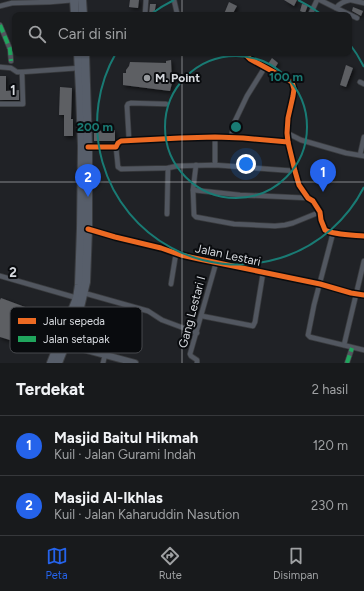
<!DOCTYPE html>
<html lang="id">
<head>
<meta charset="utf-8">
<style>
  body { margin:0; font-family:Figtree,sans-serif; background:#212325; color:#f1f3f6 }
  .you { position:absolute; left:246px; top:164px; width:14px; height:14px; margin:-10px; border:3px solid #fff; border-radius:50%; background:#1a73e8; box-shadow:0 0 0 6px #1a73e833 }
  .badge { display:grid; place-items:center; width:26px; height:26px; border-radius:50%; background:#2563eb; color:#fff; font-size:13px; font-weight:700 }
  .pin { position:absolute; translate:-50% -33px; filter:drop-shadow(0 1px 2px #0008) }
  .pin::after { content:''; position:absolute; top:21px; width:14px; height:12px; background:inherit; clip-path:polygon(0 0,100% 0,50% 100%) }
  .list { margin:0; padding:0; list-style:none }
  h2 { display:flex; justify-content:space-between; align-items:center; height:52px; margin:0; padding:0 16px; font-size:17px }
  h2 small { font-size:13px; font-weight:400; color:#9fa1a3 }
  .list li { display:grid; grid-template-columns:26px 1fr auto; gap:12px; align-items:center; box-sizing:border-box; height:60px; padding:0 16px; border-top:1px solid #36383b }
  .list b { display:block; font-size:15px; white-space:nowrap }
  .list p { margin:0; font-size:13px; white-space:nowrap; color:#9fa1a3 }
  .list em { font-size:13px; font-style:normal; color:#9fa1a3 }
  .icon { flex:none; width:22px; height:22px; fill:none; stroke:currentColor; stroke-width:2; stroke-linecap:round; stroke-linejoin:round }
  .map { position:relative; flex:none; width:364px; height:363px; overflow:hidden }
  .search { position:absolute; background:#181a1c; box-shadow:0 1px 3px #0004; left:12px; right:12px; top:12px; height:44px; display:flex; align-items:center; gap:10px; box-sizing:border-box; padding:0 14px; border-radius:8px; color:#9fa1a3; font-size:15px }
  .sheet { height:172px; background:#181a1c }
  nav { display:flex; justify-content:space-around; align-items:center; box-sizing:border-box; height:56px; border-top:1px solid #36383b; background:#181a1c; font-size:11px; color:#9fa1a3 }
  nav a { display:grid; justify-items:center; gap:2px }
  nav .on { color:#2563eb }
  .map>svg:first-child { display:block }
  .building { fill:#5d5f63; filter:url(#shadow) }
  .lines { fill:none; stroke-linecap:round; stroke-linejoin:round }
  .street-casing { stroke:#3a3c3f; stroke-width:6 }
  .secondary-casing { stroke:#3a3c3f; stroke-width:8 }
  .highway-casing { stroke:#3a3c3f; stroke-width:10 }
  .street { stroke:#525760; stroke-width:4.5 }
  .secondary { stroke:#535963; stroke-width:6 }
  .highway { stroke:#575e6a; stroke-width:8 }
  .quiet { stroke:#20a55d; stroke-width:4; stroke-dasharray:8 4; stroke-linecap:butt }
  .cycleway-casing { stroke:#090b0e; stroke-width:8 }
  .cycleway { stroke:#ed6a23; stroke-width:5 }
  .grid { fill:none; stroke:#d7dadf; stroke-width:1; stroke-opacity:0.55 }
  .ring { fill:none; stroke:#197b74; stroke-width:2 }
  .poi-dot { fill:#979a9e; stroke:#090b0e; stroke-width:1.5 }
  .labels { text-anchor:middle; stroke-width:4; stroke-linejoin:round; paint-order:stroke }
  .poi-label { font-size:12px; font-weight:bold; fill:#d7dadf; stroke:#090b0e; text-anchor:start }
  .street-label { font-size:12px; fill:#d7dadf; stroke:#090b0e }
  .key { fill:#090b0e; stroke:#47494d; stroke-width:1 }
  .key-label { font-size:11px; fill:#d7dadf }
  .grid-label { font-size:13px; text-anchor:middle; font-weight:bold; fill:#d7dadf; stroke:#090b0e; stroke-width:4; stroke-linejoin:round; paint-order:stroke }
  .centre { fill:#197b74; stroke:#090b0e; stroke-width:2 }
  .ring-label { font-size:12px; text-anchor:middle; font-weight:bold; fill:#197b74; stroke:#090b0e; stroke-width:4; stroke-linejoin:round; paint-order:stroke }
</style>
</head>
<body>
<div class="map">
<svg width="364" height="363" viewBox="0 0 364 363">
  <defs>
    <filter id="shadow"><feDropShadow dx="2" dy="2" stdDeviation="2" flood-color="#0009"/></filter>
  </defs>
  <rect width="100%" height="100%" fill="#202226"/>
  <g class="building">
    <path d="M130 0H139L138 8 129 7Z"/>
    <path d="M284 0H297L294 6Z"/>
    <path d="M229 2 237 6 232 15H227L224 14Z"/>
    <path d="M150 4H156L154 15H149Z"/>
    <path d="M302 4 308 5 305 13 300 11Z"/>
    <path d="M353 7 363 11 361 16 352 11Z"/>
    <path d="M272 58 278 63 275 68 268 64Z"/>
    <path d="M171 60 172 83 170 91 123 85V73H126V70L129 66 130 62 166 63V61Z"/>
    <path d="M346 65 353 68 346 87 340 85Z"/>
    <path d="M0 76H6V91L19 90V100H0Z"/>
    <path d="M60 87 72 88 71 119H73V136H64V115H59Z"/>
    <path d="M115 130V141H94V131Z"/>
    <path d="M1 298 41 313 33 347 0 337V300Z"/>
  </g>
  <g class="lines">
    <defs>
      <g id="street">
        <path d="M174 0 177 13 180 15"/>
        <path d="M320 0 336 8C340 3 344 1 350 0"/>
        <path d="M351 0 364 3"/>
        <path d="M0 6 12 3 50 2 74 0"/>
        <path d="M336 8 357 18"/>
        <path d="M145 15 146 0"/>
        <path d="M310 15 317 0"/>
        <path d="M0 25 10 49 11 61"/>
        <path d="M244 53 250 59 292 82 294 89 293 96 288 118 287 133 288 142 295 171 299 185 308 198 313 201 320 212 321 220 325 230C334 235 353 235 364 236"/>
        <path d="M0 67 11 68 17 72H22L79 68"/>
        <path d="M360 82 364 84"/>
        <path d="M0 104H23L22 72"/>
        <path d="M287 133 301 140 346 153 364 156"/>
        <path d="M215 137V165"/>
        <path d="M231 137 235 121 247 96 265 67"/>
        <path d="M129 140 127 106 128 104 131 103 166 104"/>
        <path d="M88 147H116L118 143 121 141 180 138 215 137 243 138 288 142"/>
        <path d="M116 147 118 167 121 169 168 168 177 166 215 165 295 171"/>
        <path d="M360 155 364 137"/>
        <path d="M196 165 193 190 194 215 196 217 234 224 275 226 285 225 293 223 320 212"/>
        <path d="M193 190 240 195 308 198"/>
        <path d="M167 214 168 168"/>
        <path d="M88 229 115 237 161 248 181 255 199 259 320 284 351 293 364 295"/>
        <path d="M333 233 314 305 308 335 310 337 364 350"/>
        <path d="M0 276 77 298"/>
        <path d="M171 284 176 253"/>
        <path d="M84 293 148 311C153 314 157 317 162 320L197 333"/>
        <path d="M202 316 253 326 255 322 263 273"/>
        <path d="M344 345 364 261"/>
        <path d="M103 363 105 355"/>
        <path d="M197 363V360L191 356 190 354 216 263"/>
        <path d="M347 363 352 348"/>
      </g>
      <path id="secondary" d="M66 342 83 349 135 363"/>
      <g id="highway">
        <path d="M74 0 75 15"/>
        <path d="M82 0 83 15"/>
        <path d="M51 363 77 298 79 285 81 228 82 146 80 91 78 53"/>
        <path d="M58 363 80 307 86 282 88 229V147L85 53"/>
      </g>
    </defs>
    <use href="#street" class="street-casing"/>
    <use href="#secondary" class="secondary-casing"/>
    <use href="#highway" class="highway-casing"/>
    <use href="#street" class="street"/>
    <use href="#secondary" class="secondary"/>
    <use href="#highway" class="highway"/>
    <g class="quiet">
      <path d="M0 25 10 49 11 61"/>
      <path d="M347 363 352 348"/>
    </g>
    <defs>
      <g id="cycleway">
        <path d="M244 53 250 59 292 82 294 89 293 96 288 118 287 133 288 142 295 171 299 185 308 198 313 201 320 212 321 220 325 230C334 235 353 235 364 236"/>
        <path d="M88 147H116L118 143 121 141 180 138 215 137 243 138 288 142"/>
        <path d="M88 229 115 237 161 248 181 255 199 259 320 284 351 293 364 295"/>
      </g>
    </defs>
    <use href="#cycleway" class="cycleway-casing"/>
    <use href="#cycleway" class="cycleway"/>
  </g>
  <path class="grid" d="M182 0V15M182 53V363M0 182H364"/>
  <g class="ring">
    <circle cx="236" cy="127" r="71"/>
    <path d="M364 187A141 141 0 1 1 116 53M151 14A141 141 0 0 1 174 0M298 0A141 141 0 0 1 321 14M349 43A141 141 0 0 1 364 67"/>
  </g>
  <circle class="poi-dot" cx="147" cy="78" r="4"/>
  <g class="labels">
    <g class="poi-label">
      <text x="155" y="82">M. Point</text>
    </g>
    <g class="street-label">
      <text transform="translate(228 255) rotate(12)" y="4">Jalan Lestari</text>
      <text transform="translate(192 312) rotate(-75)" y="4">Gang Lestari I</text>
    </g>
  </g>
  <rect x="10" y="307" width="132" height="46" rx="6" class="key"/>
  <rect x="18" y="318" width="18" height="6" fill="#ed6a23"/>
  <rect x="18" y="336" width="18" height="6" fill="#20a55d"/>
  <g class="key-label">
    <text x="43" y="325">Jalur sepeda</text>
    <text x="43" y="343">Jalan setapak</text>
  </g>
  <g class="grid-label">
    <text x="13" y="95">1</text>
    <text x="13" y="277">2</text>
  </g>
  <circle cx="236" cy="127" r="6" class="centre"/>
  <g class="ring-label">
    <text x="286" y="81">100 m</text>
    <text x="95" y="131">200 m</text>
  </g>
</svg>
<div class="you"></div>
<div class="pin badge" style="left:323px;top:192px">1</div>
<div class="pin badge" style="left:88px;top:197px">2</div>
<div class="search"><svg class="icon" aria-label="search" viewBox="0 0 24 24"><circle cx="10" cy="10" r="6"/><path d="M15 15l6 6"/></svg>Cari di sini</div>
</div>
<section class="sheet">
<h2>Terdekat<small>2 hasil</small></h2>
<ul class="list">
<li><span class="badge">1</span><div><b>Masjid Baitul Hikmah</b><p>Kuil · Jalan Gurami Indah</p></div><em>120 m</em></li>
<li><span class="badge">2</span><div><b>Masjid Al-Ikhlas</b><p>Kuil · Jalan Kaharuddin Nasution</p></div><em>230 m</em></li>
</ul>
</section>
<nav>
<a class="on"><svg class="icon" aria-label="map" viewBox="0 0 24 24"><path d="M3 6l6-2 6 2 6-2v14l-6 2-6-2-6 2zM9 4v14M15 6v14"/></svg>Peta</a>
<a><svg class="icon" aria-label="directions" viewBox="0 0 24 24"><path d="M12 3l9 9-9 9-9-9zM9 14v-3h6M13 9l2 2-2 2"/></svg>Rute</a>
<a><svg class="icon" aria-label="saved" viewBox="0 0 24 24"><path d="M7 4h10v16l-5-4-5 4z"/></svg>Disimpan</a>
</nav>
</body>
</html>
